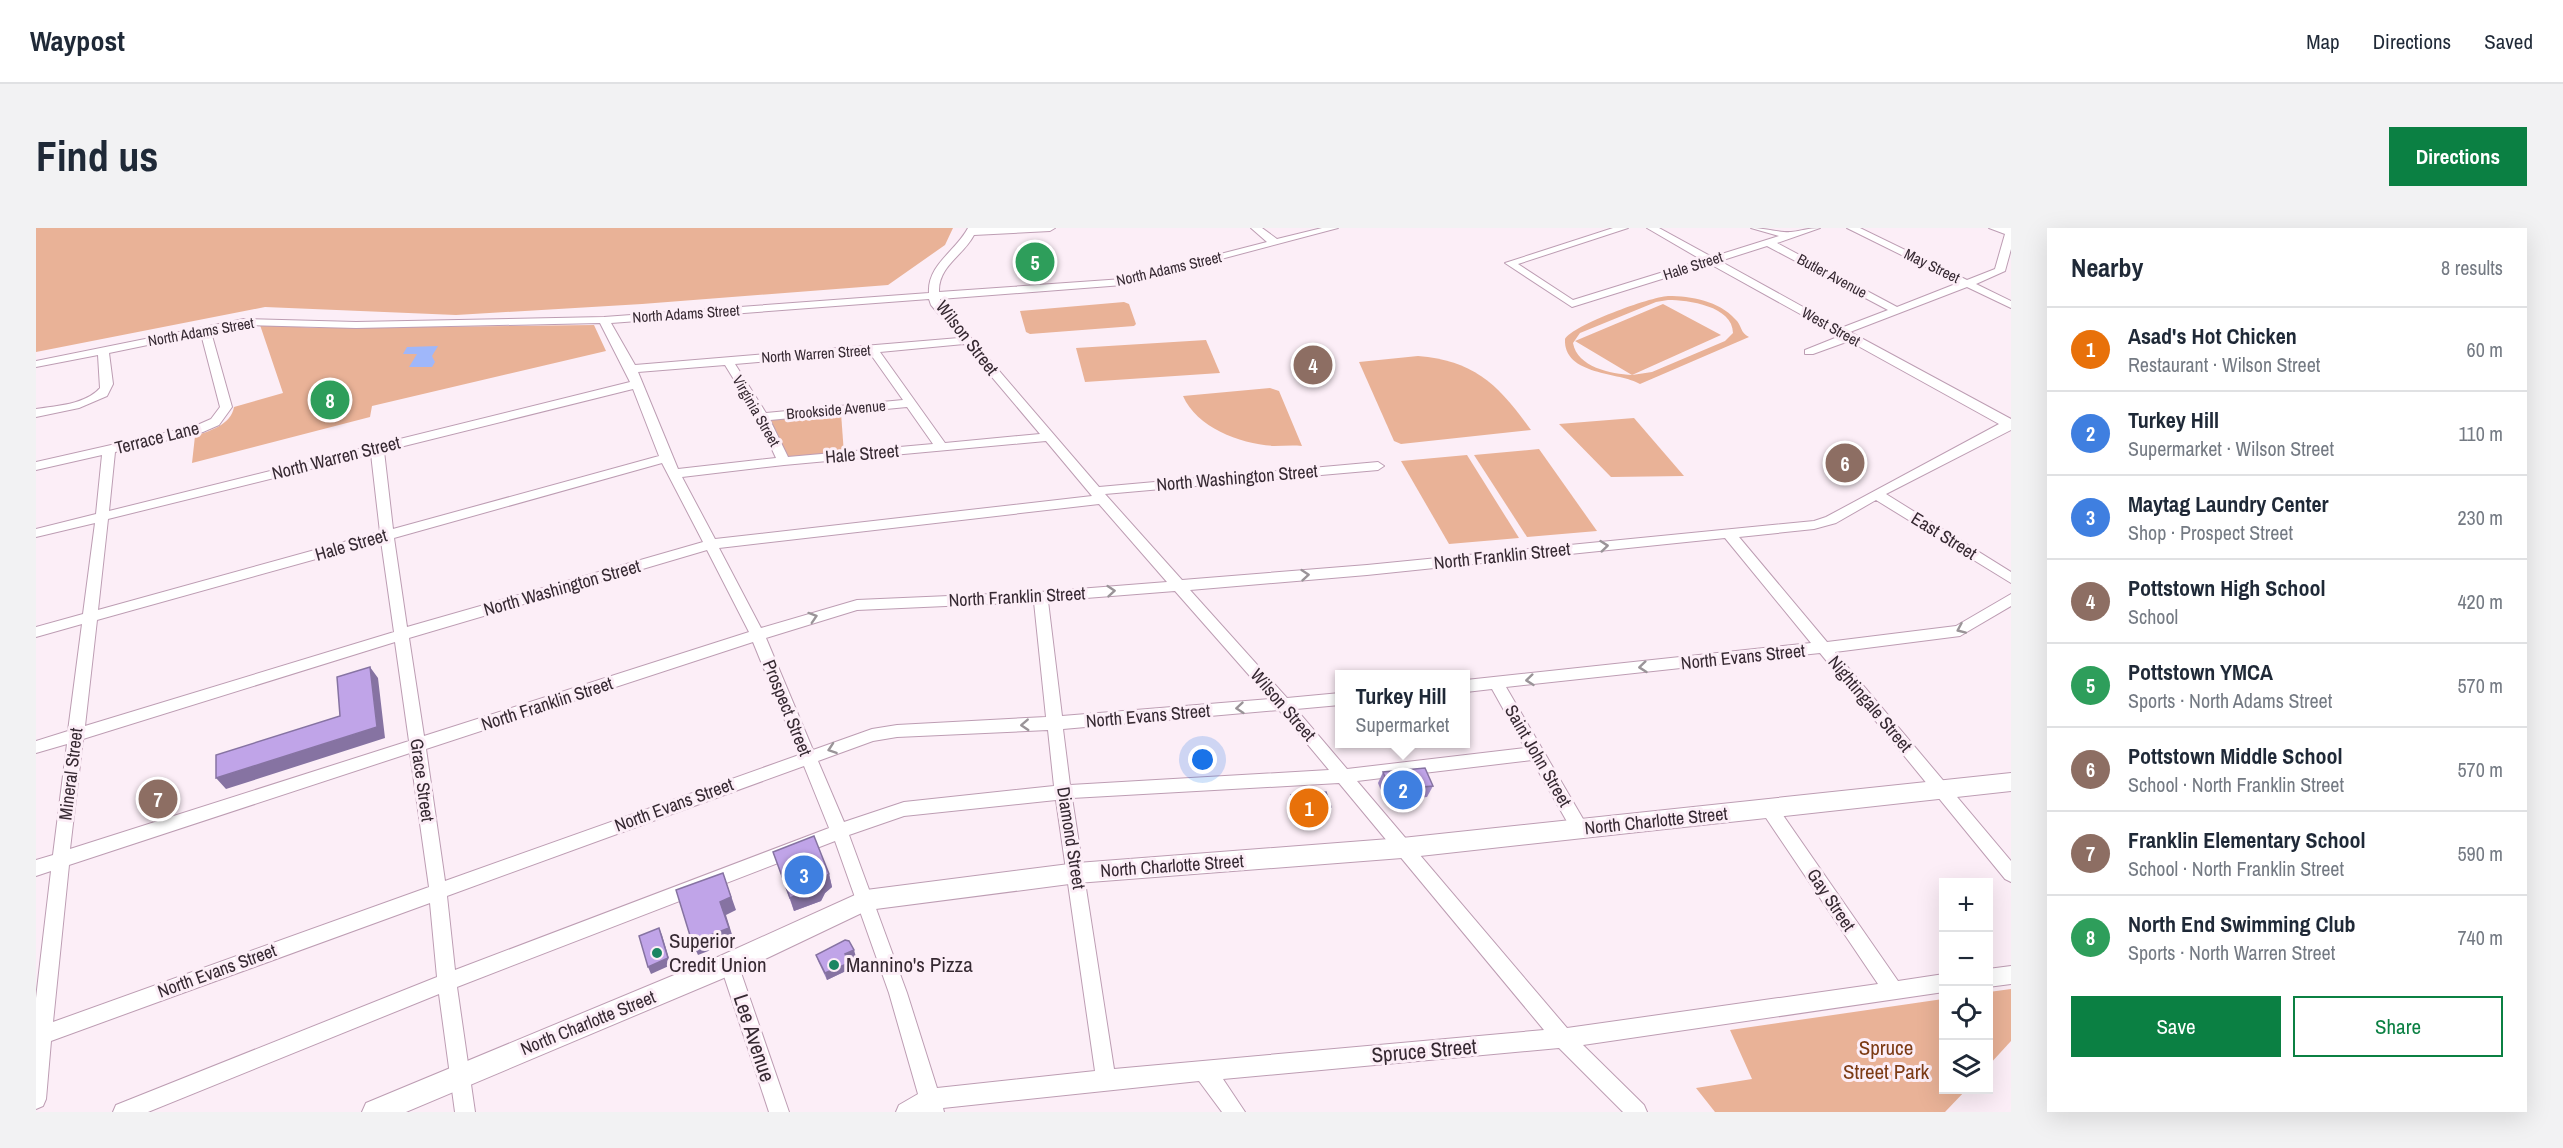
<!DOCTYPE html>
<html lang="en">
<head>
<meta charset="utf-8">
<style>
  body { margin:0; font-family:"Archivo Narrow",sans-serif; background:#f2f2f3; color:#1f2937 }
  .controls { position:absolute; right:18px; bottom:18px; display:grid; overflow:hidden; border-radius:0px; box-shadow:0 6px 24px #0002 }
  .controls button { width:54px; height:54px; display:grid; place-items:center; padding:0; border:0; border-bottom:2px solid #e0e1e3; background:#fff; color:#1f2937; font:30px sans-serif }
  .you { position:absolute; left:1167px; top:532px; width:21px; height:21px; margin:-15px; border:4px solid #fff; border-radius:50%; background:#1a73e8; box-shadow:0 0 0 9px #1a73e833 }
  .badge { display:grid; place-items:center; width:39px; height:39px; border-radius:50%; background:#0b8043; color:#fff; font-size:20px; font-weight:700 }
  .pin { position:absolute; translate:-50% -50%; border:3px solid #fff; box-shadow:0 2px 6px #0006 }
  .popup { position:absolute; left:1299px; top:442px; width:135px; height:78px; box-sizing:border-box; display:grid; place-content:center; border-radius:0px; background:#fff; filter:drop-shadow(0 2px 4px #0005); font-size:20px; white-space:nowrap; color:#747a83 }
  .popup b { font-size:22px; color:#1f2937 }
  .popup::after { content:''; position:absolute; left:50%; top:100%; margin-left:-12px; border:12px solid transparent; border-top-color:#fff }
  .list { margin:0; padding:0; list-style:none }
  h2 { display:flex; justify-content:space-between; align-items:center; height:78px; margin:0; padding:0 24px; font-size:26px }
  h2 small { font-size:20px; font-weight:400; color:#747a83 }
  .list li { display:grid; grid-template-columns:39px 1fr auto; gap:18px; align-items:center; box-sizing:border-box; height:84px; padding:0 24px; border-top:2px solid #e0e1e3 }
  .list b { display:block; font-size:22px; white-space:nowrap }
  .list p { margin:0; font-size:20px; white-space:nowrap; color:#747a83 }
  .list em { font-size:20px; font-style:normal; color:#747a83 }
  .actions { display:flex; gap:12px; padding:18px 24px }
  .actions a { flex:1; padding:14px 0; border:2px solid #0b8043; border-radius:0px; text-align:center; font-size:21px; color:#0b8043 }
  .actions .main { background:#0b8043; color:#fff }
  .icon { flex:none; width:33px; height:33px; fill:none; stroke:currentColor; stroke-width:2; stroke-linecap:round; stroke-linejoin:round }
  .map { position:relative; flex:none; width:1975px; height:884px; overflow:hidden; border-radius:0px }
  header { display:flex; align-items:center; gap:36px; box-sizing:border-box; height:84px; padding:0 30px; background:#fff; border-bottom:2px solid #e0e1e3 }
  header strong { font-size:28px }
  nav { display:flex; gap:33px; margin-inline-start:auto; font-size:21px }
  .intro { display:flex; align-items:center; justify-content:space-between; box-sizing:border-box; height:144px; padding:0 36px }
  h1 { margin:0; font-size:42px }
  .button { padding:15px 27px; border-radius:0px; background:#0b8043; color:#fff; font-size:21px; font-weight:700 }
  main { display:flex; gap:36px; padding:0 36px }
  aside { flex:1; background:#fff; border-radius:0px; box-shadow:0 6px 24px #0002 }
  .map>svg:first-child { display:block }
  .green { fill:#e9b297; fill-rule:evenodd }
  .water { fill:#9fb7fa }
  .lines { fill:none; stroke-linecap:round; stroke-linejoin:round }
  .minor-casing { stroke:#bd9db3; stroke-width:2 }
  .major-casing { stroke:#bd9db3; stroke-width:2 }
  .minor { fill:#fff; fill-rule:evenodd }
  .major { fill:#fff; fill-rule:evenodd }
  .wall { fill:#a58dc8 }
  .shaded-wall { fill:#8673a2 }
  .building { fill:#c0a4e8; stroke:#8673a2; stroke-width:1.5 }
  .oneway { stroke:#9a9498 }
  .poi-dot { fill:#1b8662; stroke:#fceef7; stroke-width:2 }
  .labels { text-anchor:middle; stroke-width:6; stroke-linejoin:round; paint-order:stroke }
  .far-street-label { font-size:15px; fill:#362932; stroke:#fceef7 }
  .street-label { font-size:18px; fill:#362932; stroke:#fceef7 }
  .near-poi-label { font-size:21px; fill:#362932; stroke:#fceef7; text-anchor:start }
  .near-street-label { font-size:21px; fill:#362932; stroke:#fceef7 }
  .near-park-label { font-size:21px; fill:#7c3b15; stroke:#fceef7 }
</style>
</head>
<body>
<header>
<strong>Waypost</strong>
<nav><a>Map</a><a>Directions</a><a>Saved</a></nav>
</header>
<div class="intro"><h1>Find us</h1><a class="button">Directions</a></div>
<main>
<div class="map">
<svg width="1975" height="884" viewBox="0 0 1975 884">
  <rect width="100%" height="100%" fill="#fceef7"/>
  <g class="green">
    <path d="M0 0H917L909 17 852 57 606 76 420 87 229 79 0 124Z"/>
    <path d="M1632 68C1655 68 1683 73 1699 91 1706 97 1704 105 1713 109L1604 156C1585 144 1527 148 1529 111 1537 97 1614 69 1632 68ZM1632 72C1652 72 1697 78 1697 105L1689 113 1616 144 1596 147 1685 107 1627 76 1539 113 1596 147C1575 146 1541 139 1537 115L1544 105 1620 74Z"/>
    <path d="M1088 74 1093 76 1100 96 1098 98 994 106 990 104 984 83Z"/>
    <path d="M224 97 283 100 558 97 570 123 336 178 334 189 156 235 159 208C173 203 195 197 198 179L247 165Z"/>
    <path d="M1170 112 1184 145 1049 154 1040 120Z"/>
    <path d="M1382 128C1440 133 1462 157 1495 202L1365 216 1358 213 1323 134Z"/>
    <path d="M1234 160 1243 163 1266 218C1256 217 1247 218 1238 218 1205 216 1161 200 1147 168Z"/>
    <path d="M805 185 808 226 758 230 751 228 733 191Z"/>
    <path d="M1598 190 1648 248 1575 249 1523 196Z"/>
    <path d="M1503 221 1561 303 1491 309 1438 227Z"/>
    <path d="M1431 227 1483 310 1413 316 1365 233Z"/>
    <path d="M1975 761V813L1953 837V764Z"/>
    <path d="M1907 771 1908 862H1930L1909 884H1679L1660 860 1716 851 1694 802Z"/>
  </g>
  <path class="water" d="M402 118 396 128 399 134 396 139H373L381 126H367L371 119Z"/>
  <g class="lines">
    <defs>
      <g id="minor">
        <path d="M932 0H1019L1014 3 938 7C927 28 902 38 903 64L1087 51 1231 14 1215 0H1226L1241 11 1286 0H1302L1087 57 904 71V74L1063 259 1342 234 1348 238 1342 242 1069 266 1146 352 1331 337 1778 293 1790 289 1963 196 1813 113 1777 126H1769V122L1804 108 1674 36 1536 79 1469 35 1577 0H1592L1482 36 1537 72 1666 32 1611 0H1623L1676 29 1743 8 1715 0C1727 0 1747 5 1755 4 1765 3 1772 0 1784 0L1741 15 1861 79 1922 55 1811 0H1824L1931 52 1959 41 1969 6 1953 0H1975V21L1969 43 1940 56 1975 73V80L1931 59 1814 104 1975 191V202L1850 266 1975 344V355L1840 272 1800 295 1778 301 1703 309 1791 414 1920 398 1975 366V378L1924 408 1799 424 1975 633V654L1969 651 1784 425 1470 459 1550 596 1552 601 1550 606 1544 608 1538 606 1496 532 1321 553 1531 800 1842 756 1728 587 1726 582 1728 577 1734 575 1740 577 1862 753 1908 746V764L1547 817 1608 877 1611 884H1587L1523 820 1187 851 1209 884H1186L1163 853 907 880 908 884H860L863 877 882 866 853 765 799 613 421 759 439 884H419L403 766 112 884H77L80 877 401 749 394 675 15 813 10 871 7 878 0 881V770L15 643 0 648V632L17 627 31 516 0 525V513L32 503 46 396 0 409V399L47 386 59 295 0 309V301L60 286 66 227 0 242V234L159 198 175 191 184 179 165 106 73 125 77 156 71 168 43 180 0 189V181C20 178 51 176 64 160L62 127 0 139V133L208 91 320 94 568 89 893 65C891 37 920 23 932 0ZM1731 18 1852 82 1805 100 1684 33ZM893 71 895 77 923 110 599 137 575 95ZM564 95 594 154 73 283 79 224 167 204 183 197 196 179 175 104 208 97 320 100ZM928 116 1004 206 909 215 844 124ZM833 124 867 172 730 185 699 136ZM689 137 721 189 740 230 642 241 602 144ZM597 161 623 228 357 301 348 223ZM871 179 897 216 752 229 734 192ZM1010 213 1056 268 679 311 646 249 748 237ZM335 226 344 304 62 382 72 291ZM626 235 667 314 371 399 358 310ZM1063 276 1131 354 1004 364 821 372 725 400 683 320ZM1689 310 1775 415 1430 452V464L1456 461 1489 520 1311 541 1260 481 1304 477V465L1251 470 1154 362 1331 347ZM345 313 358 404 49 498 61 392ZM671 322 713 404 388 508 373 410ZM1139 363 1234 471 1026 488 1012 373ZM998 374 1010 489 861 497 836 501 777 522 730 410 821 382ZM359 414 373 513 34 621 47 511ZM717 414 763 527 409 653 390 521ZM1243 482 1293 542 1034 557 1027 501ZM1012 502 1018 558 868 574 808 594 782 533 837 513 861 509ZM374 525 393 659 17 794 33 637ZM768 538 793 600 419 742 411 668ZM1303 555 1508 802 1078 841 1036 570ZM1020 572 1059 843 901 860 871 765 813 607 868 588Z"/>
        <path d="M693 727 700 730 702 736 753 884H733L684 736 686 730Z"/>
        <path d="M1975 738V756L1952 759V741Z"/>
      </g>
      <path id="major" d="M1975 545V563L1366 630 1041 655 832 682 702 744 370 884H326L330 875 684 728 830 662 1041 635 1366 610Z"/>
    </defs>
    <use href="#minor" class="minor-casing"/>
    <use href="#major" class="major-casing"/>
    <use href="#minor" class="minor"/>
    <use href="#major" class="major"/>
  </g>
  <g class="wall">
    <path d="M1347 544 1397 558 1391 569 1349 573 1342 555Z"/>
    <path d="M1255 567 1295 579 1292 586 1258 589 1253 574Z"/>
    <path d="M737 624 793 646 796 659 789 665 785 673 758 683Z"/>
    <path d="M780 727 820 729 811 732 814 741 791 752 782 733Z"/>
  </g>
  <g class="shaded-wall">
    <path d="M334 439 342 450 349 510 190 561 180 550 341 499Z"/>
    <path d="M687 645 700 682 690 687 698 713 662 727 656 714Z"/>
    <path d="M793 646 796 659 789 665 785 673 758 683 754 670Z"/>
    <path d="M623 700 626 707 635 737 615 746 612 739Z"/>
    <path d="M818 722 820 729 810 733 809 726Z"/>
    <path d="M813 735 814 741 791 752 789 745Z"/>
  </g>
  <g class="building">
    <path d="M334 439 341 499 180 550V527L304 488 301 449Z"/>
    <path d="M1389 540 1397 558 1354 562 1347 544Z"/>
    <path d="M1290 564 1295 579 1260 582 1255 567Z"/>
    <path d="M778 608 793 646 785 651 781 659 754 670 737 624Z"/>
    <path d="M687 645 695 669 684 674 693 700 656 714 640 662Z"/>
    <path d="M623 700 632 730 612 739 603 708Z"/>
    <path d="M809 712 813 713 818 722 809 726 813 735 789 745 780 727Z"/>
  </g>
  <defs><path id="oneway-chevron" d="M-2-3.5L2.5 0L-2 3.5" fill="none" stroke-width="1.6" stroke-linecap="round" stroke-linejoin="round" transform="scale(1.5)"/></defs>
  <g class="oneway">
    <use href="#oneway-chevron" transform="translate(1568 318) rotate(-6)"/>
    <use href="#oneway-chevron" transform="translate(1269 347) rotate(-5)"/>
    <use href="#oneway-chevron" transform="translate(1075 363) rotate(-5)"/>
    <use href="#oneway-chevron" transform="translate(777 389) rotate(-18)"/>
    <use href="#oneway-chevron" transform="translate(1925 401) rotate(156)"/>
    <use href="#oneway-chevron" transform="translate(1607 439) rotate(174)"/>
    <use href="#oneway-chevron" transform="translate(1494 452) rotate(174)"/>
    <use href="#oneway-chevron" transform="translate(1204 480) rotate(175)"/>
    <use href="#oneway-chevron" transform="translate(989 497) rotate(177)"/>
    <use href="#oneway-chevron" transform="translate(796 521) rotate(161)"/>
  </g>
  <g class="poi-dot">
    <circle cx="621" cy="725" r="6"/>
    <circle cx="798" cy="737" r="6"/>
  </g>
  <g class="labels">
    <g class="far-street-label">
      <text transform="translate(1657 38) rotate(-18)" y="5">Hale Street</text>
      <text transform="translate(1896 38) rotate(26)" y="5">May Street</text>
      <text transform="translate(1133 41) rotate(-13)" y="5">North Adams Street</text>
      <text transform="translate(1796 48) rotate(28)" y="5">Butler Avenue</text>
      <text transform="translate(650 86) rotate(-4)" y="5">North Adams Street</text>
      <text transform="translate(1795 99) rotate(29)" y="5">West Street</text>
      <text transform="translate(165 104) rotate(-10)" y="5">North Adams Street</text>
      <text transform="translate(780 126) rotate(-4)" y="5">North Warren Street</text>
      <text transform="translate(800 182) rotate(-5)" y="5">Brookside Avenue</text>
      <text transform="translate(720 183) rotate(60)" y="5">Virginia Street</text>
    </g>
    <g class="street-label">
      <text transform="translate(931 110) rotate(52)" y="6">Wilson Street</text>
      <text transform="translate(121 210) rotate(-14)" y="6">Terrace Lane</text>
      <text transform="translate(826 226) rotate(-5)" y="6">Hale Street</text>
      <text transform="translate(300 230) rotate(-14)" y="6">North Warren Street</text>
      <text transform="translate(1201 250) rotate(-5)" y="6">North Washington Street</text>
      <text transform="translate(1908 308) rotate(32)" y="6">East Street</text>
      <text transform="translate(315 317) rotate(-16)" y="6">Hale Street</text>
      <text transform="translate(1466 328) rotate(-6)" y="6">North Franklin Street</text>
      <text transform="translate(526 360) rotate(-16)" y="6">North Washington Street</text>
      <text transform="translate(981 369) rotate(-3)" y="6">North Franklin Street</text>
      <text transform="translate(1707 429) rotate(-6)" y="6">North Evans Street</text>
      <text transform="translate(511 476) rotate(-18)" y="6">North Franklin Street</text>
      <text transform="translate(1834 476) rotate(50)" y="6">Nightingale Street</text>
      <text transform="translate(1247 477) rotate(49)" y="6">Wilson Street</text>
      <text transform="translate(751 480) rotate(68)" y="6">Prospect Street</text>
      <text transform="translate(1112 488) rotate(-5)" y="6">North Evans Street</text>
      <text transform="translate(1502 528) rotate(60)" y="6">Saint John Street</text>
      <text transform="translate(35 546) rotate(-83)" y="6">Mineral Street</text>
      <text transform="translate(386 552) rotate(82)" y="6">Grace Street</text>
      <text transform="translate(638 577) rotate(-20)" y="6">North Evans Street</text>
      <text transform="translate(1620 593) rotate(-6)" y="6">North Charlotte Street</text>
      <text transform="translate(1035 610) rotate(81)" y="6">Diamond Street</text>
      <text transform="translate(1136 638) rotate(-4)" y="6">North Charlotte Street</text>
      <text transform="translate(1795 672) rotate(56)" y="6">Gay Street</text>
      <text transform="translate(181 743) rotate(-20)" y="6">North Evans Street</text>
      <text transform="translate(552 795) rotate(-22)" y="6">North Charlotte Street</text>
    </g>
    <g class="near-poi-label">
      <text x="633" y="720">Superior<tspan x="633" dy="24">Credit Union</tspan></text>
      <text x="810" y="744">Mannino's Pizza</text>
    </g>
    <g class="near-street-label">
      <text transform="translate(718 810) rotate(72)" y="7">Lee Avenue</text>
      <text transform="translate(1388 823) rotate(-5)" y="7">Spruce Street</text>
    </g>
    <g class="near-park-label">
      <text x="1850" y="827">Spruce<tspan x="1850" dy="24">Street Park</tspan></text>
    </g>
  </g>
</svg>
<div class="controls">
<button>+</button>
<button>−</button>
<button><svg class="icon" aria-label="locate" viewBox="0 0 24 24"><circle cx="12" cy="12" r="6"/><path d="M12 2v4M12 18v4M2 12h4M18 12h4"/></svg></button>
<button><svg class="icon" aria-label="layers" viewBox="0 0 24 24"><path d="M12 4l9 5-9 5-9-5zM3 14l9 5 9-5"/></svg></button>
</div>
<div class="you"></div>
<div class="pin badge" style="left:1273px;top:580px;background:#e8710a">1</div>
<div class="pin badge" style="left:1367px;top:562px;background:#3f7fe0">2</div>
<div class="popup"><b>Turkey Hill</b>Supermarket</div>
<div class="pin badge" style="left:768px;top:647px;background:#3f7fe0">3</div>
<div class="pin badge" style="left:1277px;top:137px;background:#8d6e63">4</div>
<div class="pin badge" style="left:999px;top:34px;background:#2e9e5b">5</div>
<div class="pin badge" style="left:1809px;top:235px;background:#8d6e63">6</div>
<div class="pin badge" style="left:122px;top:571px;background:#8d6e63">7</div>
<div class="pin badge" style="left:294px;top:172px;background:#2e9e5b">8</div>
</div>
<aside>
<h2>Nearby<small>8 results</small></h2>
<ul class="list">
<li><span class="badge" style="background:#e8710a">1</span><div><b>Asad's Hot Chicken</b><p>Restaurant · Wilson Street</p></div><em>60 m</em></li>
<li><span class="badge" style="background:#3f7fe0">2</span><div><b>Turkey Hill</b><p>Supermarket · Wilson Street</p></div><em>110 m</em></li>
<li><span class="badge" style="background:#3f7fe0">3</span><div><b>Maytag Laundry Center</b><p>Shop · Prospect Street</p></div><em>230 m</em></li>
<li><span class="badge" style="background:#8d6e63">4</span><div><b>Pottstown High School</b><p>School</p></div><em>420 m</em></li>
<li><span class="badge" style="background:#2e9e5b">5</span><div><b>Pottstown YMCA</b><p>Sports · North Adams Street</p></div><em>570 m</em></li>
<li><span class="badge" style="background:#8d6e63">6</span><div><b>Pottstown Middle School</b><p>School · North Franklin Street</p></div><em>570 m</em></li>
<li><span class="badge" style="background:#8d6e63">7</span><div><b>Franklin Elementary School</b><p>School · North Franklin Street</p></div><em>590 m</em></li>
<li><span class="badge" style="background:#2e9e5b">8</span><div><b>North End Swimming Club</b><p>Sports · North Warren Street</p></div><em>740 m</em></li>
</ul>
<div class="actions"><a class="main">Save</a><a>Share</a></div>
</aside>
</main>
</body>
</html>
